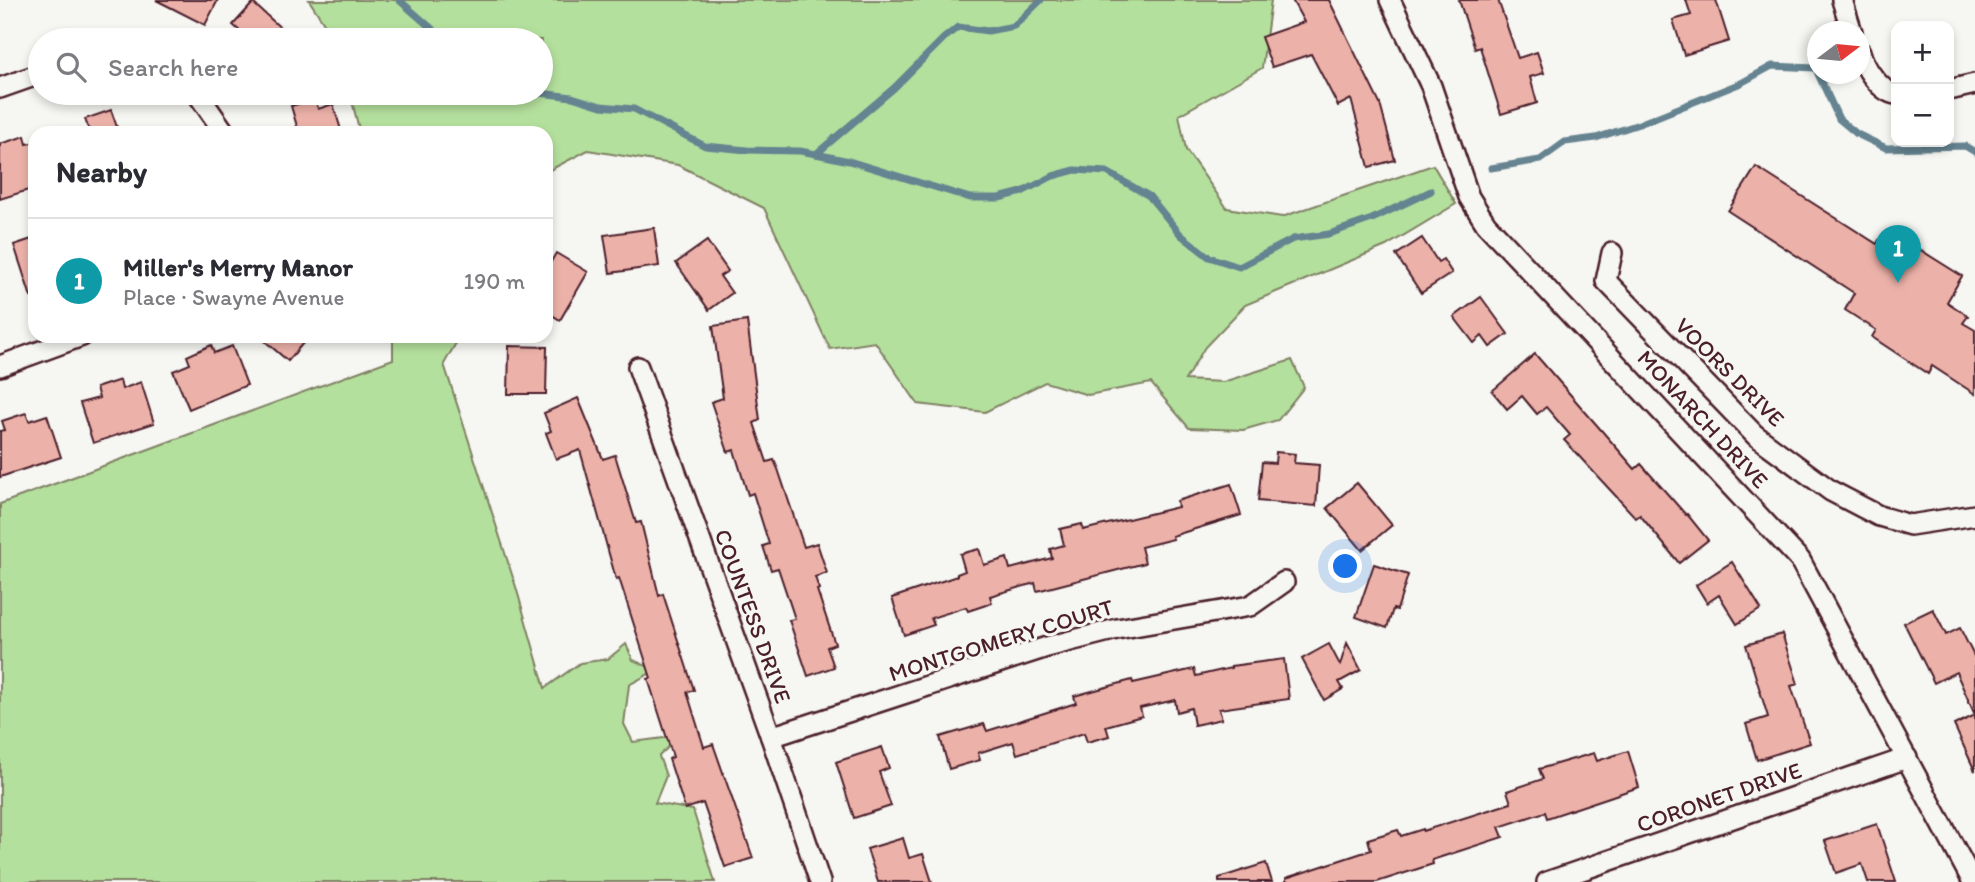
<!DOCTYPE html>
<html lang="en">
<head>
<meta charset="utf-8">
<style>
  body { margin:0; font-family:Itim,sans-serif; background:#f7f7f7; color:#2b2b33 }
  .controls { position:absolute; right:21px; top:21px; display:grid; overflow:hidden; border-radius:14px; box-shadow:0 4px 10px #0003 }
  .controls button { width:63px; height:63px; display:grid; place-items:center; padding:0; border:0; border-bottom:2px solid #e1e1e2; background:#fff; color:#2b2b33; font:35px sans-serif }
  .compass { position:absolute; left:1807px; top:21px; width:63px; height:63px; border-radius:50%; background:#fff; box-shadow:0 4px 10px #0003; rotate:74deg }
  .you { position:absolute; left:1346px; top:567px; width:24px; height:24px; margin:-18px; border:5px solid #fff; border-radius:50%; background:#1a73e8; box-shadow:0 0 0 10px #1a73e833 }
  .badge { display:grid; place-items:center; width:46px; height:46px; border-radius:50%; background:#1f6fb2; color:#fff; font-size:23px; font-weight:700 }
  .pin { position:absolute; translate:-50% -58px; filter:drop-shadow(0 2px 4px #0008) }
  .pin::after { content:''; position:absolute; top:37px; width:24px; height:21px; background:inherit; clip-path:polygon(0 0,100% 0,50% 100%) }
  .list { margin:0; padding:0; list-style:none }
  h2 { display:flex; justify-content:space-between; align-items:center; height:91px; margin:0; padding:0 28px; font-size:30px }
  h2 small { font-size:23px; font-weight:400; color:#7c7c81 }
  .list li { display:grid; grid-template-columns:46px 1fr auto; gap:21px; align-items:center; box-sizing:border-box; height:126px; padding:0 28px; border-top:2px solid #e1e1e2 }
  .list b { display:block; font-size:26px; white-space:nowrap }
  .list p { margin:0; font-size:23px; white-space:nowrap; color:#7c7c81 }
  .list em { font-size:23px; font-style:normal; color:#7c7c81 }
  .icon { flex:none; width:38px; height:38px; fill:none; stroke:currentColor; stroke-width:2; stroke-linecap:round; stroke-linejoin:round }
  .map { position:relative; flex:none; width:1975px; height:882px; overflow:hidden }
  .search { position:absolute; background:#fff; box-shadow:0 4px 10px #0003; left:28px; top:28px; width:525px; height:77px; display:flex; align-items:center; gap:18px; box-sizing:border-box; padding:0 24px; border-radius:38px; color:#7c7c81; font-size:26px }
  .panel { position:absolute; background:#fff; box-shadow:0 4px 10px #0003; left:28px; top:126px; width:525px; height:217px; border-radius:21px }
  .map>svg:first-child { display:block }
  .green { fill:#b4e09d; stroke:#7f8064; stroke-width:2 }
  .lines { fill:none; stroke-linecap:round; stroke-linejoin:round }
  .stream { stroke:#658390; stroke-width:7 }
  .building { fill:#ecb2a9; stroke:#4a1f2b; stroke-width:2 }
  .minor-casing { stroke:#4a1f2b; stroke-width:24 }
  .minor { stroke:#f6f6f2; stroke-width:19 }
  .labels { text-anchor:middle; stroke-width:6; stroke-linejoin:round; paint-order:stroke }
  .street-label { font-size:23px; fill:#4a1f2b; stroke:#f6f6f2 }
</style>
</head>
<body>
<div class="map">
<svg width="1975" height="882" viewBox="0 0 1975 882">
  <rect width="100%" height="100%" fill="#f6f6f2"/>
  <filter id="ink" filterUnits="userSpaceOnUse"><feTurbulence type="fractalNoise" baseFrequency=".0143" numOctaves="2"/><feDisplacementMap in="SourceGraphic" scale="14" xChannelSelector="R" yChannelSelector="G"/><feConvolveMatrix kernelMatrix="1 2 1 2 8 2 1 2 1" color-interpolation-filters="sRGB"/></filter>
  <g filter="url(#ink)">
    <g class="green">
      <path d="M309 0H1271L1262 68 1179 115 1186 150 1227 208 1282 217 1433 165 1456 204 1386 246 1245 305 1205 347 1185 380 1223 382 1292 360 1304 387 1278 420 1243 430 1189 428 1151 383 1088 395 1045 382 985 412 918 404 875 342 830 349 764 208 678 165 588 150 546 172V133H360L350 93H541V40H335Z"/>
      <path d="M393 336H460L444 364 516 587 545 688 580 663 608 659 626 644 633 660 656 670 629 685 624 724 633 742 680 736 659 756 666 776 655 803 693 810 715 882H0V504L393 359Z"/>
    </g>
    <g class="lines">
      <g class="stream">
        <path d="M399 0 445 40"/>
        <path d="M1818 74 1839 119 1857 134 1886 148 1965 146 1975 152"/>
        <path d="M540 93 572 97 601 106 634 109 705 146 747 150 800 151 816 154 849 161 970 198H999L1022 192 1053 176 1075 170 1107 172 1149 196 1181 235 1209 257 1239 267 1293 239 1329 234 1372 219 1431 191"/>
        <path d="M816 154 894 88 944 38 958 27 988 31 1014 26 1041 0"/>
        <path d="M1491 168 1540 160 1565 142 1596 138 1639 124 1741 83 1772 66 1815 68 1818 73"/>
      </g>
    </g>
    <g class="building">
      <path d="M156 0H218L205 25Z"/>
      <path d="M1292 0H1329L1380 104 1395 160 1369 167 1351 99 1338 106 1311 54 1272 67 1261 37 1304 22Z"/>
      <path d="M1459 0H1498L1518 58 1537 52 1544 73 1530 77 1537 103 1501 114 1480 47 1475 49Z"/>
      <path d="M1686 0H1716L1729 41 1684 55 1673 20 1691 15Z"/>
      <path d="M253 3 294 40H250L233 25Z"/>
      <path d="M315 99 318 109 333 104 342 133H299L291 106Z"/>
      <path d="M111 110 119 133H90L85 119Z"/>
      <path d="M25 136 27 144 35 142V188L0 199V144Z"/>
      <path d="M1756 167 1877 244 1879 240 1903 257 1911 244 1962 276 1947 302 1968 316 1963 323 1975 330V394L1932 366 1928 374 1872 337 1876 330 1845 310 1854 293 1728 211Z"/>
      <path d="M654 228 659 266 610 273 604 235Z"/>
      <path d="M35 238V296L31 297 14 245Z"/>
      <path d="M1422 238 1438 262 1443 259 1452 273 1421 293 1396 255Z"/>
      <path d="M707 241 728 271 720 276 732 293 709 310 676 263Z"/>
      <path d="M556 253 588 272 560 320 546 311V270Z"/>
      <path d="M1481 297 1508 334 1490 347 1482 336 1474 343 1454 317Z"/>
      <path d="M747 321 760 420 754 423 767 462 774 460 778 469 804 547 817 543 827 573 815 577 819 589 817 590 835 644 827 647 834 667 808 676 789 620 795 619 778 568 771 570 763 546 769 544 753 493 748 495 734 450 728 452 711 402 723 398 713 326Z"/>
      <path d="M259 336H309L288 361Z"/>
      <path d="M211 345 214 353 232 346 247 385 189 409 173 371 190 364 187 356Z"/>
      <path d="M509 346 547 347 546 394H508Z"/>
      <path d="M1535 354 1635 469 1641 464 1686 515 1687 514 1708 540 1679 563 1640 515 1636 518 1564 440 1570 435 1546 407 1537 414 1522 396 1507 409 1492 391Z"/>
      <path d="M120 380 122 389 141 382 154 423 93 443 80 403 99 398 96 388Z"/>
      <path d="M578 398 603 459 615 455 636 523 641 522 659 596 663 594 694 690 687 692 704 747 713 744 753 858 725 867 703 803 685 809 669 759 673 757 648 679 651 678 619 578 616 579 580 450 556 459 546 433 551 431 544 413Z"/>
      <path d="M26 413 29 421 47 415 61 457 0 477V431L5 430 2 421Z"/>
      <path d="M1276 452 1295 454 1294 463 1319 465 1316 506 1258 501 1262 462 1275 463Z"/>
      <path d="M1357 483 1392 525 1362 550 1327 508Z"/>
      <path d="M1231 484 1241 515 1172 536 1173 539 1141 547 1145 563 1037 591 1035 583 990 596 992 603 968 611 966 607 931 618 934 625 904 635 892 598 957 576V574L965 571 960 554 979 549 984 565 1007 558 1010 569 1052 558 1050 549 1064 545 1060 529 1082 524 1083 530 1178 507 1177 501Z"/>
      <path d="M1732 562 1761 609 1737 624 1719 595 1707 603 1696 585Z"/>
      <path d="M1374 564 1408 575 1397 610 1393 609 1387 628 1356 617Z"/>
      <path d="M1933 609 1946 635 1960 628 1975 658V715L1956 672 1934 683 1904 623Z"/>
      <path d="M1782 634 1798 684 1791 686 1810 743 1757 760 1746 724 1768 717 1746 645Z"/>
      <path d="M1347 643 1361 670 1339 682 1343 689 1324 700 1302 659 1329 644 1340 665Z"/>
      <path d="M1284 659 1289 699 1219 709 1222 719 1194 725 1191 708 1177 712 1175 700 1140 708 1142 716 1106 726 1109 736 1087 742 1084 733 1017 754 1013 742 978 753 980 760 949 769 940 737 984 724 987 731 1076 703 1074 696 1132 680 1133 683 1194 669 1196 676 1231 668V666Z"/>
      <path d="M1975 715V771L1954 725Z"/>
      <path d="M882 747 889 768 879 772 891 806 854 818 836 762Z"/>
      <path d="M1628 751 1639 787 1547 818 1545 812 1499 827 1503 837 1432 860 1433 864 1377 882H1286V878L1371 850 1368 839 1398 830 1401 836 1423 829V831L1511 803 1507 791 1543 779 1539 769 1594 753 1597 761Z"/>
      <path d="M1877 824 1896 882H1868L1862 864 1836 873 1825 841Z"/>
      <path d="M903 838 909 858 923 854 932 882H878L867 849Z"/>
      <path d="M1266 863 1272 882H1219V878Z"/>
    </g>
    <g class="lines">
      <defs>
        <g id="minor">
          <path d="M1390 0 1431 86 1469 197 1486 224 1800 560 1973 882"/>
          <path d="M1842 0 1852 32"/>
          <path d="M1860 52C1864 67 1880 92 1896 94"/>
          <path d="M0 88 40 74"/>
          <path d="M1949 90 1975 84"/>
          <path d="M197 93 225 133"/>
          <path d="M1612 253 1606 281 1755 435 1831 491 1879 516 1910 525 1975 515"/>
          <path d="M0 366 82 336"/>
          <path d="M638 367 771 737 820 882"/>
          <path d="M771 737 1047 647 1117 629 1250 606 1284 582"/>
          <path d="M1547 882 1907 758"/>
        </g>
      </defs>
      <use href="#minor" class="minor-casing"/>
      <use href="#minor" class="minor"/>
    </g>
  </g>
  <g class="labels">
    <g class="street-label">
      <text transform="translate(1730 372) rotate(45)" y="8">VOORS DRIVE</text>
      <text transform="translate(1703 419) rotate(47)" y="8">MONARCH DRIVE</text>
      <text transform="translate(753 616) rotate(70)" y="8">COUNTESS DRIVE</text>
      <text transform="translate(1001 640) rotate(-17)" y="8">MONTGOMERY COURT</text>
      <text transform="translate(1719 797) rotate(-19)" y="8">CORONET DRIVE</text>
    </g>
  </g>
</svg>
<div class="controls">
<button>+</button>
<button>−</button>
</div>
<svg class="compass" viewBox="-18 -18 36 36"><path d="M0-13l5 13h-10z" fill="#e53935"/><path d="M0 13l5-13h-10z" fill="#7c7c81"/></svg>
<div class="you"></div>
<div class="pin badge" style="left:1898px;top:283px;background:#0f9aa8">1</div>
<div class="search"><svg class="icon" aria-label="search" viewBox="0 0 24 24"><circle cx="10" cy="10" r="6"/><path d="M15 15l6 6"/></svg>Search here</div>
<section class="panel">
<h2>Nearby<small></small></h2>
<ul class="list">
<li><span class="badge" style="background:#0f9aa8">1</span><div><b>Miller's Merry Manor</b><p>Place · Swayne Avenue</p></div><em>190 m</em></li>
</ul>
</section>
</div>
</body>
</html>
